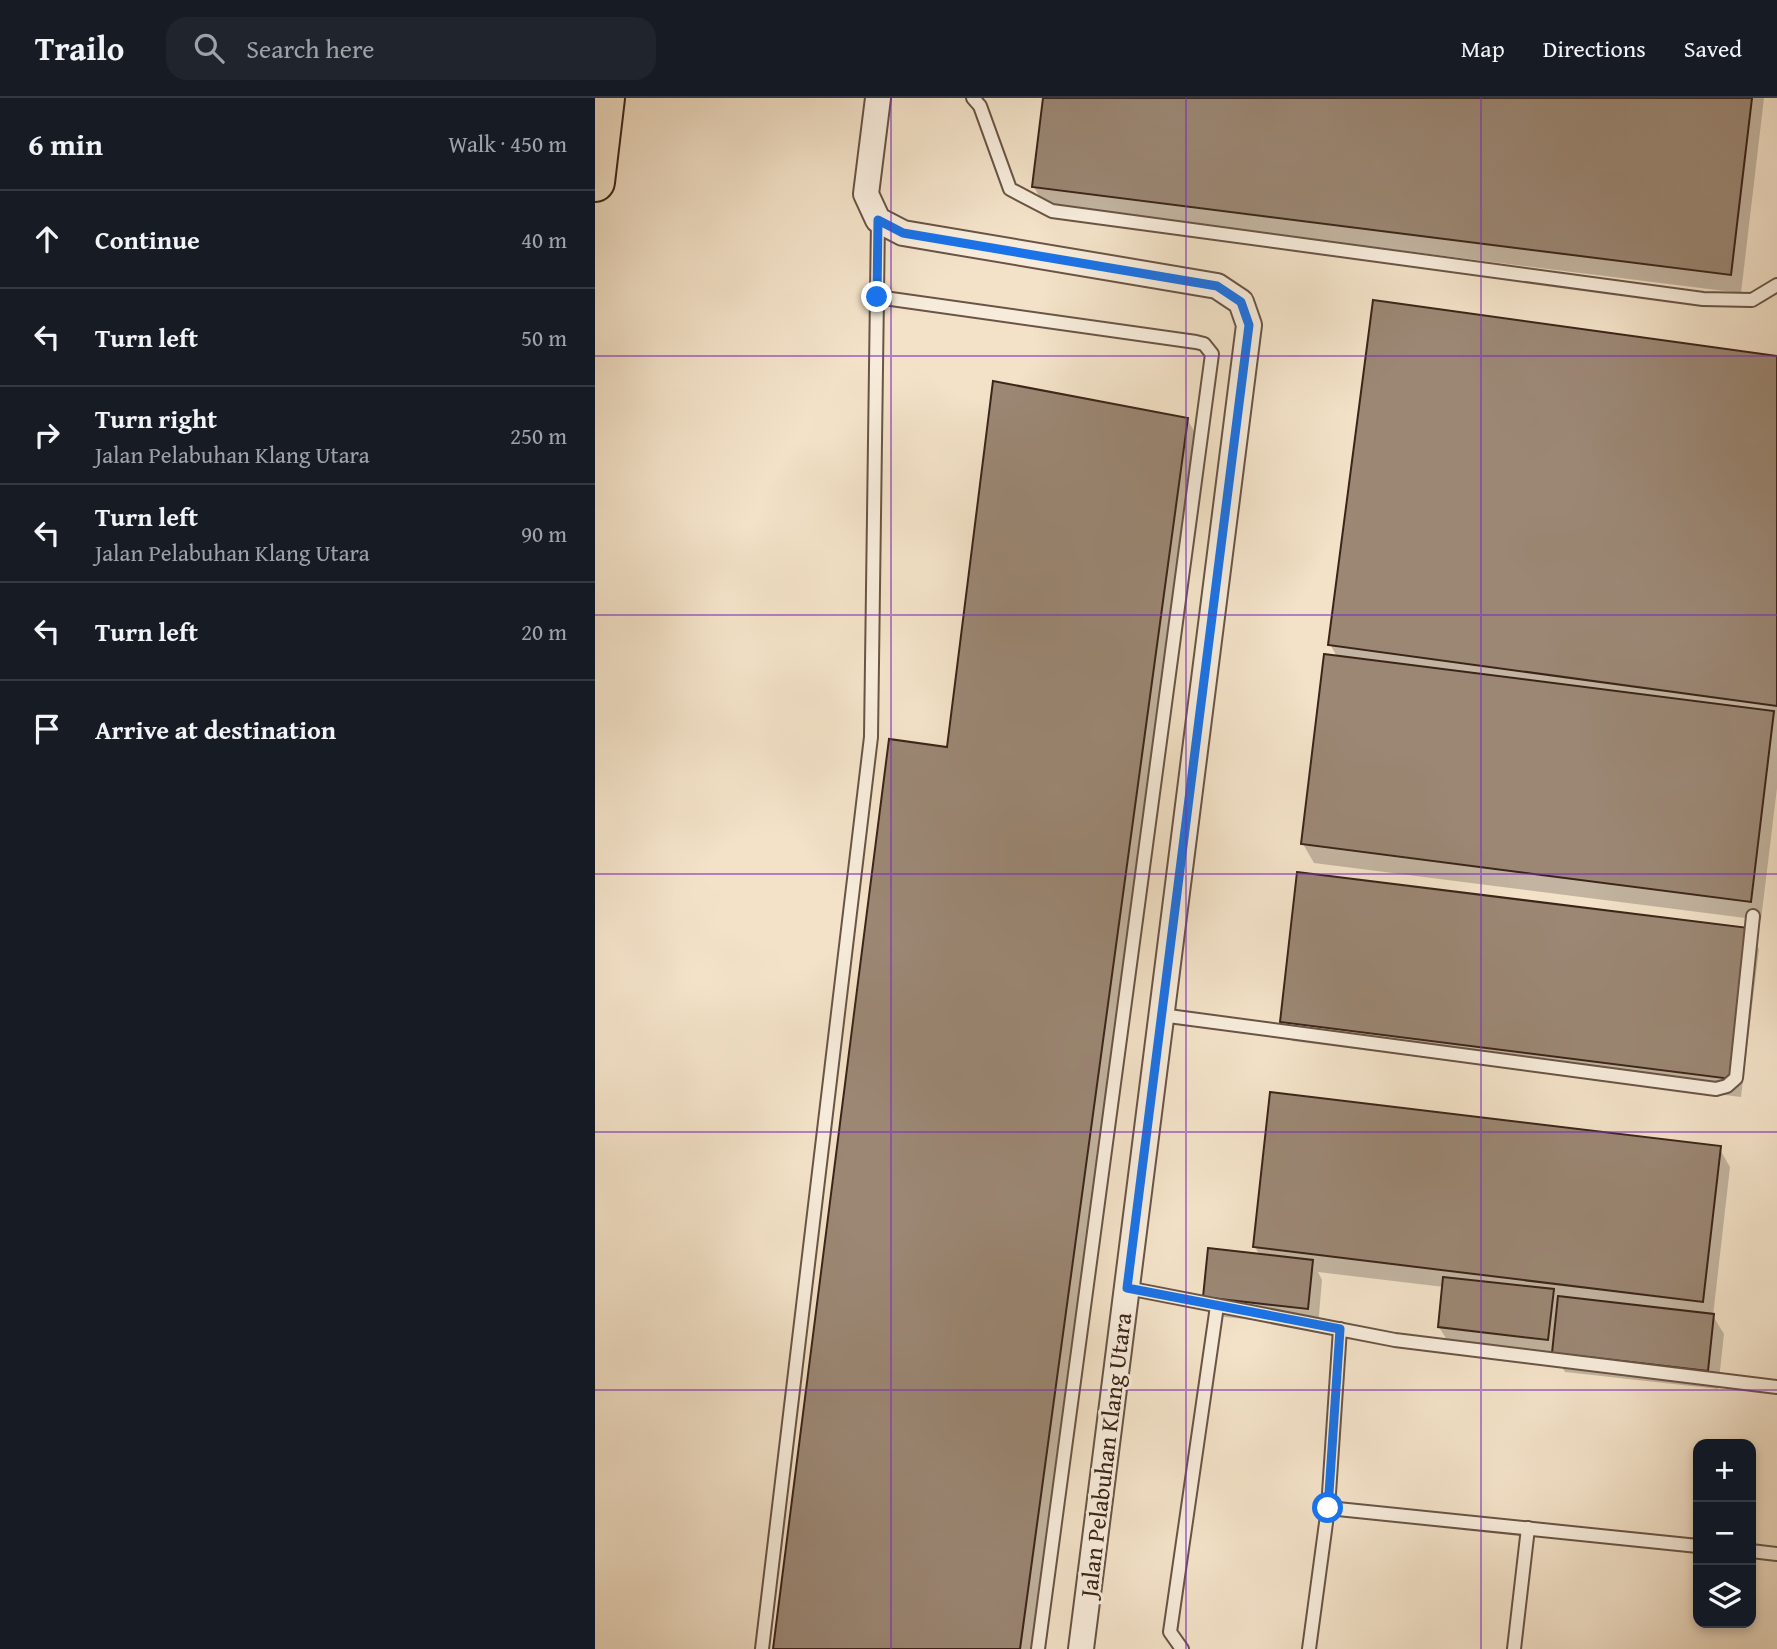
<!DOCTYPE html>
<html lang="en">
<head>
<meta charset="utf-8">
<style>
  body { margin:0; font-family:"Gentium Book Plus",serif; background:#20242c; color:#f1f3f6 }
  .controls { position:absolute; right:21px; bottom:21px; display:grid; overflow:hidden; border-radius:14px; box-shadow:0 4px 10px #0003 }
  .controls button { width:63px; height:63px; display:grid; place-items:center; padding:0; border:0; border-bottom:2px solid #363941; background:#171b24; color:#f1f3f6; font:35px sans-serif }
  .stop { position:absolute; width:21px; height:21px; margin:-16px; border:5px solid #1a73e8; border-radius:50%; background:#fff }
  .stop.end { background:#1a73e8; border-color:#fff; box-shadow:0 2px 7px #0008 }
  .list { margin:0; padding:0; list-style:none }
  h2 { display:flex; justify-content:space-between; align-items:center; height:91px; margin:0; padding:0 28px; font-size:30px }
  h2 small { font-size:23px; font-weight:400; color:#9ea1a6 }
  .list li { display:grid; grid-template-columns:46px 1fr auto; gap:21px; align-items:center; box-sizing:border-box; height:98px; padding:0 28px; border-top:2px solid #363941 }
  .list b { display:block; font-size:26px; white-space:nowrap }
  .list p { margin:0; font-size:23px; white-space:nowrap; color:#9ea1a6 }
  .list em { font-size:23px; font-style:normal; color:#9ea1a6 }
  .icon { flex:none; width:38px; height:38px; fill:none; stroke:currentColor; stroke-width:2; stroke-linecap:round; stroke-linejoin:round }
  .map { position:relative; flex:none; width:1182px; height:1551px; overflow:hidden }
  header { display:flex; align-items:center; gap:42px; box-sizing:border-box; height:98px; padding:0 35px; background:#171b24; border-bottom:2px solid #363941 }
  header strong { font-size:33px }
  nav { display:flex; gap:38px; margin-inline-start:auto; font-size:24px }
  .search { width:490px; height:63px; background:#20242c; display:flex; align-items:center; gap:18px; box-sizing:border-box; padding:0 24px; border-radius:21px; color:#9ea1a6; font-size:26px }
  main { display:flex }
  aside { flex:1; background:#171b24 }
  .map>svg:first-child { display:block }
  .shadow { fill:#0003 }
  .building { fill:#9b8774; stroke:#3b2419; stroke-width:2 }
  .lines { fill:none; stroke-linecap:round; stroke-linejoin:round }
  .lane-casing { stroke:#695445; stroke-width:16 }
  .street-casing { stroke:#695445; stroke-width:28 }
  .primary-casing { stroke:#3b2419; stroke-width:42 }
  .lane { stroke:#f7ecdb; stroke-width:12 }
  .street { stroke:#f7ecdb; stroke-width:24 }
  .primary { stroke:#f3e2c8; stroke-width:38 }
  .route { stroke:#1a73e8; stroke-width:9 }
  .grid { fill:none; stroke:#7b2cbf; stroke-width:2; stroke-opacity:0.55 }
  .labels { text-anchor:middle; stroke-width:6; stroke-linejoin:round; paint-order:stroke }
  .street-label { font-size:24px; fill:#3b2419; stroke:#f7ecdb }
</style>
</head>
<body>
<header>
<strong>Trailo</strong>
<div class="search"><svg class="icon" aria-label="search" viewBox="0 0 24 24"><circle cx="10" cy="10" r="6"/><path d="M15 15l6 6"/></svg>Search here</div>
<nav><a>Map</a><a>Directions</a><a>Saved</a></nav>
</header>
<main>
<aside>
<h2>6 min<small>Walk · 450 m</small></h2>
<ul class="list">
<li><svg class="icon" aria-label="ahead" viewBox="0 0 24 24"><path d="M12 20V5M6 11l6-6 6 6"/></svg><div><b>Continue</b></div><em>40 m</em></li>
<li><svg class="icon" aria-label="left" viewBox="0 0 24 24"><path d="M17 20v-9H6M10 6l-5 5 5 5"/></svg><div><b>Turn left</b></div><em>50 m</em></li>
<li><svg class="icon" aria-label="right" viewBox="0 0 24 24"><path d="M7 20v-9h11M14 6l5 5-5 5"/></svg><div><b>Turn right</b><p>Jalan Pelabuhan Klang Utara</p></div><em>250 m</em></li>
<li><svg class="icon" aria-label="left" viewBox="0 0 24 24"><path d="M17 20v-9H6M10 6l-5 5 5 5"/></svg><div><b>Turn left</b><p>Jalan Pelabuhan Klang Utara</p></div><em>90 m</em></li>
<li><svg class="icon" aria-label="left" viewBox="0 0 24 24"><path d="M17 20v-9H6M10 6l-5 5 5 5"/></svg><div><b>Turn left</b></div><em>20 m</em></li>
<li><svg class="icon" aria-label="arrive" viewBox="0 0 24 24"><path d="M6 21V4h12l-3 4 3 4H6"/></svg><div><b>Arrive at destination</b></div></li>
</ul>
</aside>
<div class="map">
<svg width="1182" height="1551" viewBox="0 0 1182 1551">
  <rect width="100%" height="100%" fill="#f3e2c8"/>
  <filter id="stains"><feTurbulence type="fractalNoise" baseFrequency=".00286" numOctaves="4"/><feColorMatrix values="0 0 0 0 .2 0 0 0 0 .09 0 0 0 0 .02 0 0 0 .5 -.17"/></filter>
  <radialGradient id="worn" r=".72"><stop offset=".6" stop-color="#630" stop-opacity="0"/><stop offset="1" stop-color="#630" stop-opacity=".3"/></radialGradient>
  <g class="shadow">
    <path d="M450 0H1169L1146 195 450 108 439 89Z"/>
    <path d="M1182 260V690L1166 822 719 765 708 746 742 559 735 546Z"/>
    <path d="M592 321 603 340 438 1551H180L353 651Z"/>
    <path d="M1153 832 1164 851 1146 999 697 943 686 924Z"/>
    <path d="M1124 1050 1135 1069 1118 1218 1129 1236 1123 1291 970 1274 962 1260 855 1247 844 1229 849 1189 723 1174 727 1182 723 1229 620 1218 609 1199 665 1158 660 1149Z"/>
  </g>
  <g class="building">
    <path d="M448 0H1157L1136 177 437 89Z"/>
    <path d="M778 202 1182 258V608L733 547Z"/>
    <path d="M398 283 593 320 425 1551H178L294 641 352 649Z"/>
    <path d="M729 556 1179 613 1156 804 706 746Z"/>
    <path d="M702 774 1154 830 1136 981 685 924Z"/>
    <path d="M675 994 1126 1048 1108 1204 658 1149Z"/>
    <path d="M613 1150 718 1162 713 1211 608 1199Z"/>
    <path d="M848 1179 959 1191 953 1242 843 1229Z"/>
    <path d="M963 1198 1119 1216 1113 1273 957 1255Z"/>
  </g>
  <g class="lines">
    <defs>
      <g id="lane">
        <path d="M378 0 385 8 415 91 457 113 1108 201 1157 202 1182 187"/>
        <path d="M282 199 601 244 609 246 617 256 443 1551"/>
        <path d="M566 917 1121 991 1132 988 1141 980 1158 818"/>
        <path d="M532 1190 800 1242 1182 1289"/>
        <path d="M745 1231 733 1410 1103 1448"/>
        <path d="M1156 1453 1182 1456"/>
        <path d="M167 1551 276 639 283 122"/>
        <path d="M587 1551 575 1534 622 1208"/>
        <path d="M714 1551 733 1410"/>
        <path d="M919 1551 933 1430"/>
      </g>
      <path id="street" d="M283 0 271 96 283 122 308 135 622 188 646 204 654 227 486 1551"/>
      <path id="primary" d="M0 84 10 0"/>
    </defs>
    <use href="#lane" class="lane-casing"/>
    <use href="#street" class="street-casing"/>
    <use href="#primary" class="primary-casing"/>
    <use href="#lane" class="lane"/>
    <use href="#street" class="street"/>
    <use href="#primary" class="primary"/>
  </g>
  <g class="lines">
    <path class="route" d="M282 199 283 122 308 135 622 188 646 204 654 227 532 1190 745 1231 733 1410"/>
  </g>
  <path class="grid" d="M296 0V1551M591 0V1551M886 0V1551M0 258H1182M0 517H1182M0 776H1182M0 1034H1182M0 1292H1182"/>
  <g class="labels">
    <g class="street-label">
      <text transform="translate(511 1357) rotate(-83)" y="8">Jalan Pelabuhan Klang Utara</text>
    </g>
  </g>
  <rect width="100%" height="100%" filter="url(#stains)"/>
  <rect width="100%" height="100%" fill="url(#worn)"/>
</svg>
<div class="controls">
<button>+</button>
<button>−</button>
<button><svg class="icon" aria-label="layers" viewBox="0 0 24 24"><path d="M12 4l9 5-9 5-9-5zM3 14l9 5 9-5"/></svg></button>
</div>
<div class="stop" style="left:733px;top:1410px"></div>
<div class="stop end" style="left:282px;top:199px"></div>
</div>
</main>
</body>
</html>
